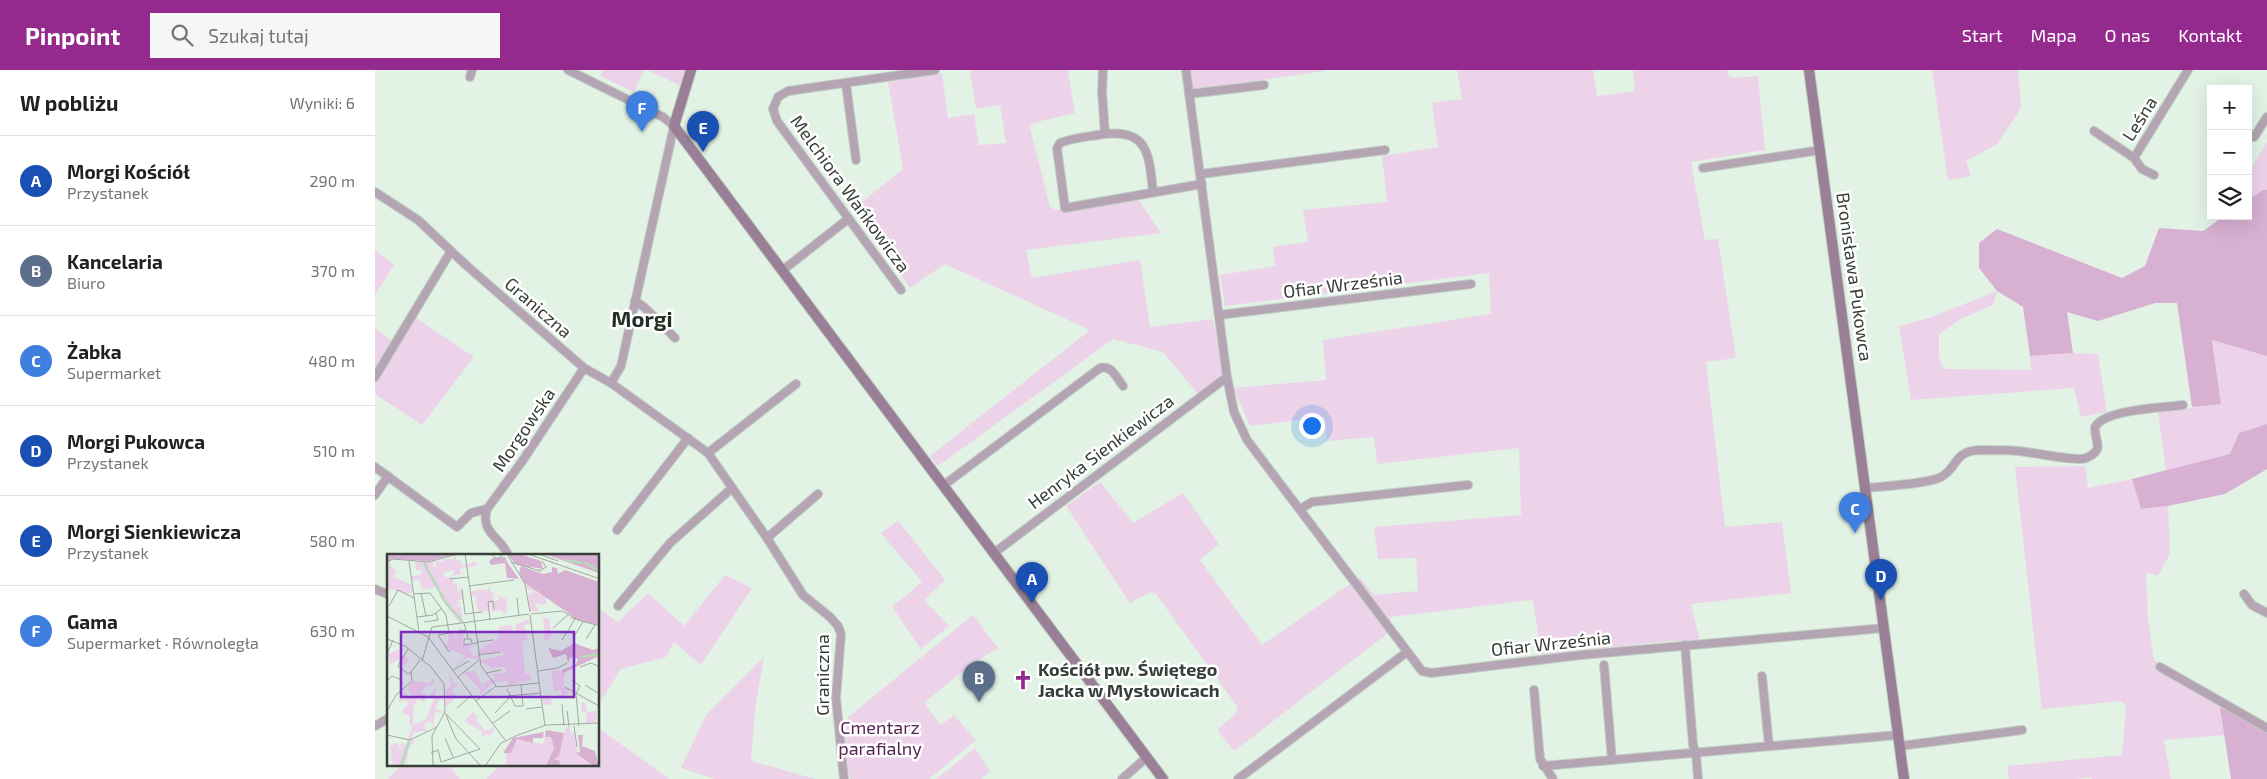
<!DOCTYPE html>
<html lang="pl">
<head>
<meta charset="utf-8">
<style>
  body { margin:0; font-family:"Exo 2",sans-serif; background:#f6f6f6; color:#202124 }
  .controls { position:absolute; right:15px; top:15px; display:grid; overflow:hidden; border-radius:0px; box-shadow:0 5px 20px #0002 }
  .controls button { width:45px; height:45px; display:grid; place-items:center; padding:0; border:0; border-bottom:1px solid #e0e0e0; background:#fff; color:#202124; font:25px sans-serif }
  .you { position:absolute; left:936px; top:355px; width:18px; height:18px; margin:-12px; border:4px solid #fff; border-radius:50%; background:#1a73e8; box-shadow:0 0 0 8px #1a73e833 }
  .badge { display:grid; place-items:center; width:32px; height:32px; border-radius:50%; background:#942a8d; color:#fff; font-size:16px; font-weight:700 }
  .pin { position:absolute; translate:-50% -41px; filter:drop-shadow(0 1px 2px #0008) }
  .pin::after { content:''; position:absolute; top:26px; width:18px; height:15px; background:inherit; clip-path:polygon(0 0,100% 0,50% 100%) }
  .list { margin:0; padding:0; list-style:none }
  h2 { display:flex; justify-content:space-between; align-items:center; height:65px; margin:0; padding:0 20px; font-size:21px }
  h2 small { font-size:16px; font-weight:400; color:#757577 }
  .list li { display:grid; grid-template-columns:32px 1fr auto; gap:15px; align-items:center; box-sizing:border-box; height:90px; padding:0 20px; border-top:1px solid #e0e0e0 }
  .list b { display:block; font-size:19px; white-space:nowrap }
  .list p { margin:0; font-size:16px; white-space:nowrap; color:#757577 }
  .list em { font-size:16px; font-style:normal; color:#757577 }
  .icon { flex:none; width:28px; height:28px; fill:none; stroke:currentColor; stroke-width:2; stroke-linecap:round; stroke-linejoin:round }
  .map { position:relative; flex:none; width:1892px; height:709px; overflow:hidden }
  header { display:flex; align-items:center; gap:30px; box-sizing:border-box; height:70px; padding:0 25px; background:#942a8d; color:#fff }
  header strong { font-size:24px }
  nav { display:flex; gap:28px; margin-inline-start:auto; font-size:18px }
  .search { width:350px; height:45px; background:#f6f6f6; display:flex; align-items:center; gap:12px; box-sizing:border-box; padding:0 18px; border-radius:0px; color:#757577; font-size:19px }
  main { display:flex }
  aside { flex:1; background:#fff }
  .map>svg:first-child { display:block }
  .green { fill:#edd3ea }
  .forest { fill:#d7b0d2 }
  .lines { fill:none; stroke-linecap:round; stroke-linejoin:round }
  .street-casing { stroke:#c0cfc2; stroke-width:10 }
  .secondary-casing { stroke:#c0cfc2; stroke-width:12 }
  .street { stroke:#b5a4b3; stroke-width:8 }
  .secondary { stroke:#998096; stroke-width:10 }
  .labels { text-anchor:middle; stroke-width:5; stroke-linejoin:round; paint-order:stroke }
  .street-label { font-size:18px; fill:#373e38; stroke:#fff }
  .poi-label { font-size:18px; font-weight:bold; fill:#373e38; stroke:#fff; text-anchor:start }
  .park-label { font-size:18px; fill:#562652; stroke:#fff }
  .district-label { font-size:22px; font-weight:bold; fill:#232f25; stroke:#fff }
  .inset-river { fill:none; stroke:#b3dbb9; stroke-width:2.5 }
  .inset-road { fill:none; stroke:#9eaba0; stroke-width:1 }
  .view { fill:#7b2cbf; fill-opacity:0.15; stroke:#7b2cbf; stroke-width:2.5 }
  .inset-edge { fill:none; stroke:#373e38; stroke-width:2.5 }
</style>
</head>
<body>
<header>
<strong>Pinpoint</strong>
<div class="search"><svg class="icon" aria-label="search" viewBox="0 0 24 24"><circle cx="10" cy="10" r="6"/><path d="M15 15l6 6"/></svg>Szukaj tutaj</div>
<nav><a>Start</a><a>Mapa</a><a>O nas</a><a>Kontakt</a></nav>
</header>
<main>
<aside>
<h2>W pobliżu<small>Wyniki: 6</small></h2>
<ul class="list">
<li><span class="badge" style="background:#1a4fb4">A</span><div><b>Morgi Kościół</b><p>Przystanek</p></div><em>290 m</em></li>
<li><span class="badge" style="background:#5c6f8a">B</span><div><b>Kancelaria</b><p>Biuro</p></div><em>370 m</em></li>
<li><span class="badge" style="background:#3f7fe0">C</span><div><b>Żabka</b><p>Supermarket</p></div><em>480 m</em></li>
<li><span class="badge" style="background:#1a4fb4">D</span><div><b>Morgi Pukowca</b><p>Przystanek</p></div><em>510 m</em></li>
<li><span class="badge" style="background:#1a4fb4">E</span><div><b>Morgi Sienkiewicza</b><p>Przystanek</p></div><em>580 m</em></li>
<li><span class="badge" style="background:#3f7fe0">F</span><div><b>Gama</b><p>Supermarket · Równoległa</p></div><em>630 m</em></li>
</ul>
</aside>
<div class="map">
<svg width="1892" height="709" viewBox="0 0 1892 709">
  <rect width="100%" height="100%" fill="#e2f3e5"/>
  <g class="green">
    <path d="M228 0H269L259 22 225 6Z"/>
    <path d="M272 0H312L306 16Z"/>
    <path d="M599 0H693L700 43 658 53 655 58 675 137 681 140 763 129 786 163 651 180 657 208 765 190 775 257 838 249 848 305 823 324 788 282 738 269 563 396 555 386 715 260 570 194 535 218 480 138 528 99 513 12 567 3 573 48 599 44 604 75 631 73 625 35 601 39 595 1Z"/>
    <path d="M816 0H949V1L818 20Z"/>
    <path d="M1082 0H1218L1222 26 1260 21 1258 0H1352L1353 4 1358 8 1383 6 1390 80 1316 92 1330 170 1343 169 1361 288 1331 292 1350 457 1407 452 1416 523 1316 534 1325 571H1296L1166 584 1158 530 1016 547 1012 564 859 681 842 660 862 642V636L781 524 775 522 755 533 691 436 725 412 758 453 808 423 844 474 825 490 887 575 985 507 999 525 1043 521 1041 488 1003 489 999 457 1146 445 1144 378 1002 394 999 367 952 371 950 347 875 356 858 318 951 310 948 270 1116 244 1114 203 850 236 845 205 900 196 898 177 933 172 928 140 1012 132 1007 86 1063 77 1057 33 1087 29Z"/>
    <path d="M1557 0H1643L1646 38 1622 74 1591 91 1596 106 1573 110Z"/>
    <path d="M1892 72V120H1888L1873 130V103Z"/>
    <path d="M0 180 19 195 0 225Z"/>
    <path d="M1622 221 1618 235 1586 249 1564 264V288L1569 299 1656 300 1655 286 1698 283 1723 284 1732 342 1706 347 1699 318 1536 330 1524 256 1554 248Z"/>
    <path d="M35 244 99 287 47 355 0 324V258L18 272Z"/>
    <path d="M1837 270 1892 286V354L1864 363 1855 384 1791 401 1783 343 1846 333Z"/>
    <path d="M1710 396 1713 418 1757 409 1766 439 1793 436 1795 484 1783 506 1771 502 1773 550 1779 590 1845 637 1850 665 1789 670 1796 709H1717V707L1702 709H1634L1632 696 1747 685 1751 636 1746 631 1667 639 1640 397Z"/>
    <path d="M523 451 570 510 549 530 574 556 546 579 517 537 547 512 506 463Z"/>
    <path d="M350 505 377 518 326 595 299 572 291 587 246 599 224 634V539L243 552 273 523 309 556Z"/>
    <path d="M598 545 623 578 594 596 549 633 566 655 579 645 601 670 554 709H475L467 652Z"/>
    <path d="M389 587 380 640 376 691 440 709H340L306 698 331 645Z"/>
    <path d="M224 658 294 709H111L125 695H224Z"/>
    <path d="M600 678 615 701 606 709H561Z"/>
    <path d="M26 695H74L85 709H13Z"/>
  </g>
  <g class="forest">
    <path d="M1888 120H1892V286L1837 270 1846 334 1817 337 1802 233H1780L1723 251 1692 242 1698 283 1655 286 1648 237 1622 221 1604 198V173L1622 159 1747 208 1770 196 1784 158 1828 161 1849 146H1873V130Z"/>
    <path d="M1892 354V399L1850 424 1793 436 1766 439 1757 409 1855 384 1864 363Z"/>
    <path d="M1845 637 1892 662V709H1856Z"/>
  </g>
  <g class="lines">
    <defs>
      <g id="street">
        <path d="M193 0 288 47 299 56 246 296 236 313"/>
        <path d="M728 0 727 22 730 64"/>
        <path d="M811 0 852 307 859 342 872 370 1047 601 1056 603 1206 585 1509 558"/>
        <path d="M95 7 97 0"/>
        <path d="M471 14 481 90"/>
        <path d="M814 24 889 15"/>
        <path d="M1719 61 1759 88 1767 99 1779 105"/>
        <path d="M1879 67 1892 47"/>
        <path d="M1759 88 1813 0"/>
        <path d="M1328 98 1446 80"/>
        <path d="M826 104 1010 80"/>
        <path d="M0 122 43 150 92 196 209 298 236 313 333 383 392 468 428 525 455 547 463 556 466 564 461 628 469 709"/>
        <path d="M778 122C774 81 772 57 723 65 710 67 697 68 685 73L682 78 690 138 827 114"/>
        <path d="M408 200 473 149"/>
        <path d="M526 220 402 51 398 39 403 27 413 21 560 0"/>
        <path d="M260 231 269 237 300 268"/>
        <path d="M844 245 1096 214"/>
        <path d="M0 307 76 181"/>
        <path d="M333 383 421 314"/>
        <path d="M0 397 82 457 96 443 112 439"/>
        <path d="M569 415 725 298C737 295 741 307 748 316"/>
        <path d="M1491 418C1509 416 1552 414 1566 407 1583 398 1578 381 1605 380 1617 380 1631 380 1643 381 1657 382 1701 392 1711 388 1731 379 1719 373 1720 357 1730 339 1787 338 1808 335"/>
        <path d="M0 425 13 406"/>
        <path d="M925 439 937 432 1093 415"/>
        <path d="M242 460 313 368"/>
        <path d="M392 468 443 424"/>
        <path d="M619 483 852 307"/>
        <path d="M133 485C125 466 105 463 112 439L148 390 209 298"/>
        <path d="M0 519 12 524"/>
        <path d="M1869 524 1877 535 1892 543"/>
        <path d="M243 536 295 473 357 418"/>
        <path d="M1310 575 1318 675 1321 683 1323 709"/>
        <path d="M1229 595 1237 690"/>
        <path d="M1785 597 1892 658"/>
        <path d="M1387 606 1394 676"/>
        <path d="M1159 620 1165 689 1178 709"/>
        <path d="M0 656 14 648"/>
        <path d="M1525 676 1647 660"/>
        <path d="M1168 696 1523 665"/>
        <path d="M747 709 771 688"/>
        <path d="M863 709 1032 582"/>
      </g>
      <g id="secondary">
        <path d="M316 0 299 56 788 709"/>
        <path d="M1434 0 1529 709"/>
      </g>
    </defs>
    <use href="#street" class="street-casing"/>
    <use href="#secondary" class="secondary-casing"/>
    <use href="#street" class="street"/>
    <use href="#secondary" class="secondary"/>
  </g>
  <defs>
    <symbol id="church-bare" viewBox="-9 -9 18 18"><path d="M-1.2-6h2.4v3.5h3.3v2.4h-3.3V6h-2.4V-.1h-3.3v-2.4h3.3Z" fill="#942a8d" stroke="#fff" stroke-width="2.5" paint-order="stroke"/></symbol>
  </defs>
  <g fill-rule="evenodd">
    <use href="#church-bare" x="634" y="596" width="28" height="28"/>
  </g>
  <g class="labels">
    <g class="street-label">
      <text transform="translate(1765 49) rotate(-58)" y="6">Leśna</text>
      <text transform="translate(475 124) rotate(54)" y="6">Melchiora Wańkowicza</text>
      <text transform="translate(1479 207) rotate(82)" y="6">Bronisława Pukowca</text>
      <text transform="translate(968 215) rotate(-7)" y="6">Ofiar Września</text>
      <text transform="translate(163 238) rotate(41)" y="6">Graniczna</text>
      <text transform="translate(149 360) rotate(-56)" y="6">Morgowska</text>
      <text transform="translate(726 382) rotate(-37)" y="6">Henryka Sienkiewicza</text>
      <text transform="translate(1176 574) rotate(-6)" y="6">Ofiar Września</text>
      <text transform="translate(448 605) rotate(-90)" y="6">Graniczna</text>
    </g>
    <g class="poi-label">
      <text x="663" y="606">Kościół pw. Świętego<tspan x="663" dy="21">Jacka w Mysłowicach</tspan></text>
    </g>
    <g class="park-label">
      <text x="505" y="664">Cmentarz<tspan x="505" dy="21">parafialny</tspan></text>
    </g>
    <g class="district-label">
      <text x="267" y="257">Morgi</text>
    </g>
  </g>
  <g transform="translate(12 484)">
    <rect width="212" height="212" fill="#e2f3e5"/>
    <path d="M69 1 70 7 74 6 75 11 89 8 90 12 73 14 74 20 65 22 68 16 57 18 58 23H65L67 30 70 29V37L76 36V45L70 46 74 50 69 51 74 53 76 69H72L53 43 51 33 35 36 33 26 25 27V22L35 21 34 16H29L28 8 46 7V13H50L46 6 56 8V5H66ZM2 8 9 18 6 23 25 31 26 38 21 40 2 35 0 38ZM138 29 159 44V51L148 49 152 58 143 57 141 41 147 38 140 35ZM102 33 105 40 108 37 106 47 112 46 111 41 119 45 120 36 119 60 113 56 105 58 103 47 102 57 91 58 88 42H84L83 38 94 35 99 37ZM156 64H162L165 82 158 88ZM140 66H143V70L137 71 141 86 135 87 138 120H143L144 126 121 132 120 127 107 128 93 141V136L77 118 88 117 95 131 104 125 109 126 105 120 119 119V113L106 114 92 107 116 101V97L92 100 91 97 111 85 112 73 125 71 126 80H129L128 71ZM74 73 78 82 74 84 76 91 84 90 86 93 74 97 84 96 85 102 91 101 92 106 81 103 65 115 79 102 66 96 63 98 58 91 62 87 61 79H66L71 85 68 78ZM14 95 13 101 23 105 18 111 9 106 4 111 0 100ZM164 115 178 118 177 132 184 139 178 140 179 145 164 144 165 151 156 150 155 145 174 141V136L167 137ZM62 120 66 125 64 127 71 131 64 136 70 143 59 153 57 138 64 132ZM46 125 48 126 44 133 41 131 34 138 41 143 37 148 31 145 26 152V171L39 165 47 144 42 142 50 132 48 142 57 146H52L48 155 58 158 48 159 46 174 43 167 37 170 40 177 26 179 25 186 28 187 22 194 19 210 9 212 5 209 3 192 11 189 13 197 14 189H17L19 193 25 172 22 170 23 161 17 160 15 156 22 150 19 146 11 148 17 137 23 144 25 142 20 135 26 127 42 129ZM198 148 200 158 210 157 209 169 200 170 199 158H195L194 149ZM86 158 91 163 89 166 99 177 108 173 103 182 99 180 94 184 96 178 77 167ZM180 172H183L184 179 187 178 190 196 197 206 206 212H174L172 206 167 205ZM164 182 167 194 159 212H122L119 210V201L130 185 156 190 158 183Z" fill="#edd3ea"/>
    <path d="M0 0H70L41 7 6 5 0 8ZM120 0H133L154 7 156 15 130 11ZM159 0H212V19L163 2ZM118 3 120 8 132 25 120 24 118 9 104 11 102 8 105 4ZM134 12 156 20 165 18V13L170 14 171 20 178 16 212 28V71L182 64 187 63 138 29 132 19ZM187 89 206 96 212 94V102L176 119 175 116 189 110 191 105 183 103 181 109 179 100 166 104 161 94 174 97ZM159 176 177 179 172 202 167 205 172 206 174 212H159L167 194 164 183H158ZM157 178 156 184H146V189L130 185 124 199H116L126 184ZM191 181H196L195 192 208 197 212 212H206L189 199 193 198Z" fill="#d7b0d2"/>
    <path class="inset-river" d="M178 6 195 9M196 8 213 17M37 9 59 49 76 68M194 103 213 100M14 212 22 187"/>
    <path class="inset-road" d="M78 0 94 112 110 133 152 129M104 0 110 5 117 0M120 0 138 30 143 58M141 0 213 25M152 0 171 7M22 7 32 78M0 8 6 5 41 8 71 0M124 8 153 17 159 13 155 7M63 25 81 23M82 32 127 26M75 35 78 60 95 58M34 39 39 62M27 40 43 39 59 61 62 79M130 44 132 62M2 52 11 36 27 44M144 60 175 57 191 66 213 72M143 61 158 172M0 62 41 83 118 186M30 63 46 61 55 54M103 66 101 48 106 47 107 55M37 68 51 66 49 59M77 69 81 84M166 74 182 60M186 84 196 68M0 85 18 92 44 113 57 130 58 158 45 182 46 212M199 85 208 71M175 86 188 65M90 88 106 86M85 89 84 85H77V91L90 89M21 95 11 112 21 120 24 118M62 98 51 81 79 76M0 100 6 86M91 101 114 98M35 107 45 73 142 60M193 113 204 109 213 113M66 116 82 107M151 117 171 114 180 109M99 119 114 116M71 123 92 106M185 126 193 132 189 140 192 172M0 127 5 122 15 126M198 131 213 140M178 133 212 152M120 135 128 152H136L134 131M121 142 154 139M89 147 109 132M175 150 177 172M70 154 85 141M139 155 155 153M0 157 9 141 25 127 24 118 33 106M180 157 182 172M108 159 122 144M59 161 69 185 94 212M106 169 123 157M187 172 190 193M0 181 23 186 50 173M58 184 66 203M44 199 51 196 54 208 93 195 58 159M98 212 114 189 131 181 159 171 213 169"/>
    <path class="view" d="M14 78H187V143H14Z"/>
    <rect width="212" height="212" class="inset-edge"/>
  </g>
</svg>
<div class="controls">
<button>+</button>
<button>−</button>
<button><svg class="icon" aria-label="layers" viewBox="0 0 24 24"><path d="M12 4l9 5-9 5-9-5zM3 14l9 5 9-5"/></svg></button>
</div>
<div class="you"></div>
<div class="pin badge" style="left:657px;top:533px;background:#1a4fb4">A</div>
<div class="pin badge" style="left:604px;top:632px;background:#5c6f8a">B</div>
<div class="pin badge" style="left:1480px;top:463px;background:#3f7fe0">C</div>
<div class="pin badge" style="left:1506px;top:530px;background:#1a4fb4">D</div>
<div class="pin badge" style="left:328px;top:82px;background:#1a4fb4">E</div>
<div class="pin badge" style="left:267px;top:62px;background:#3f7fe0">F</div>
</div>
</main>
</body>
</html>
